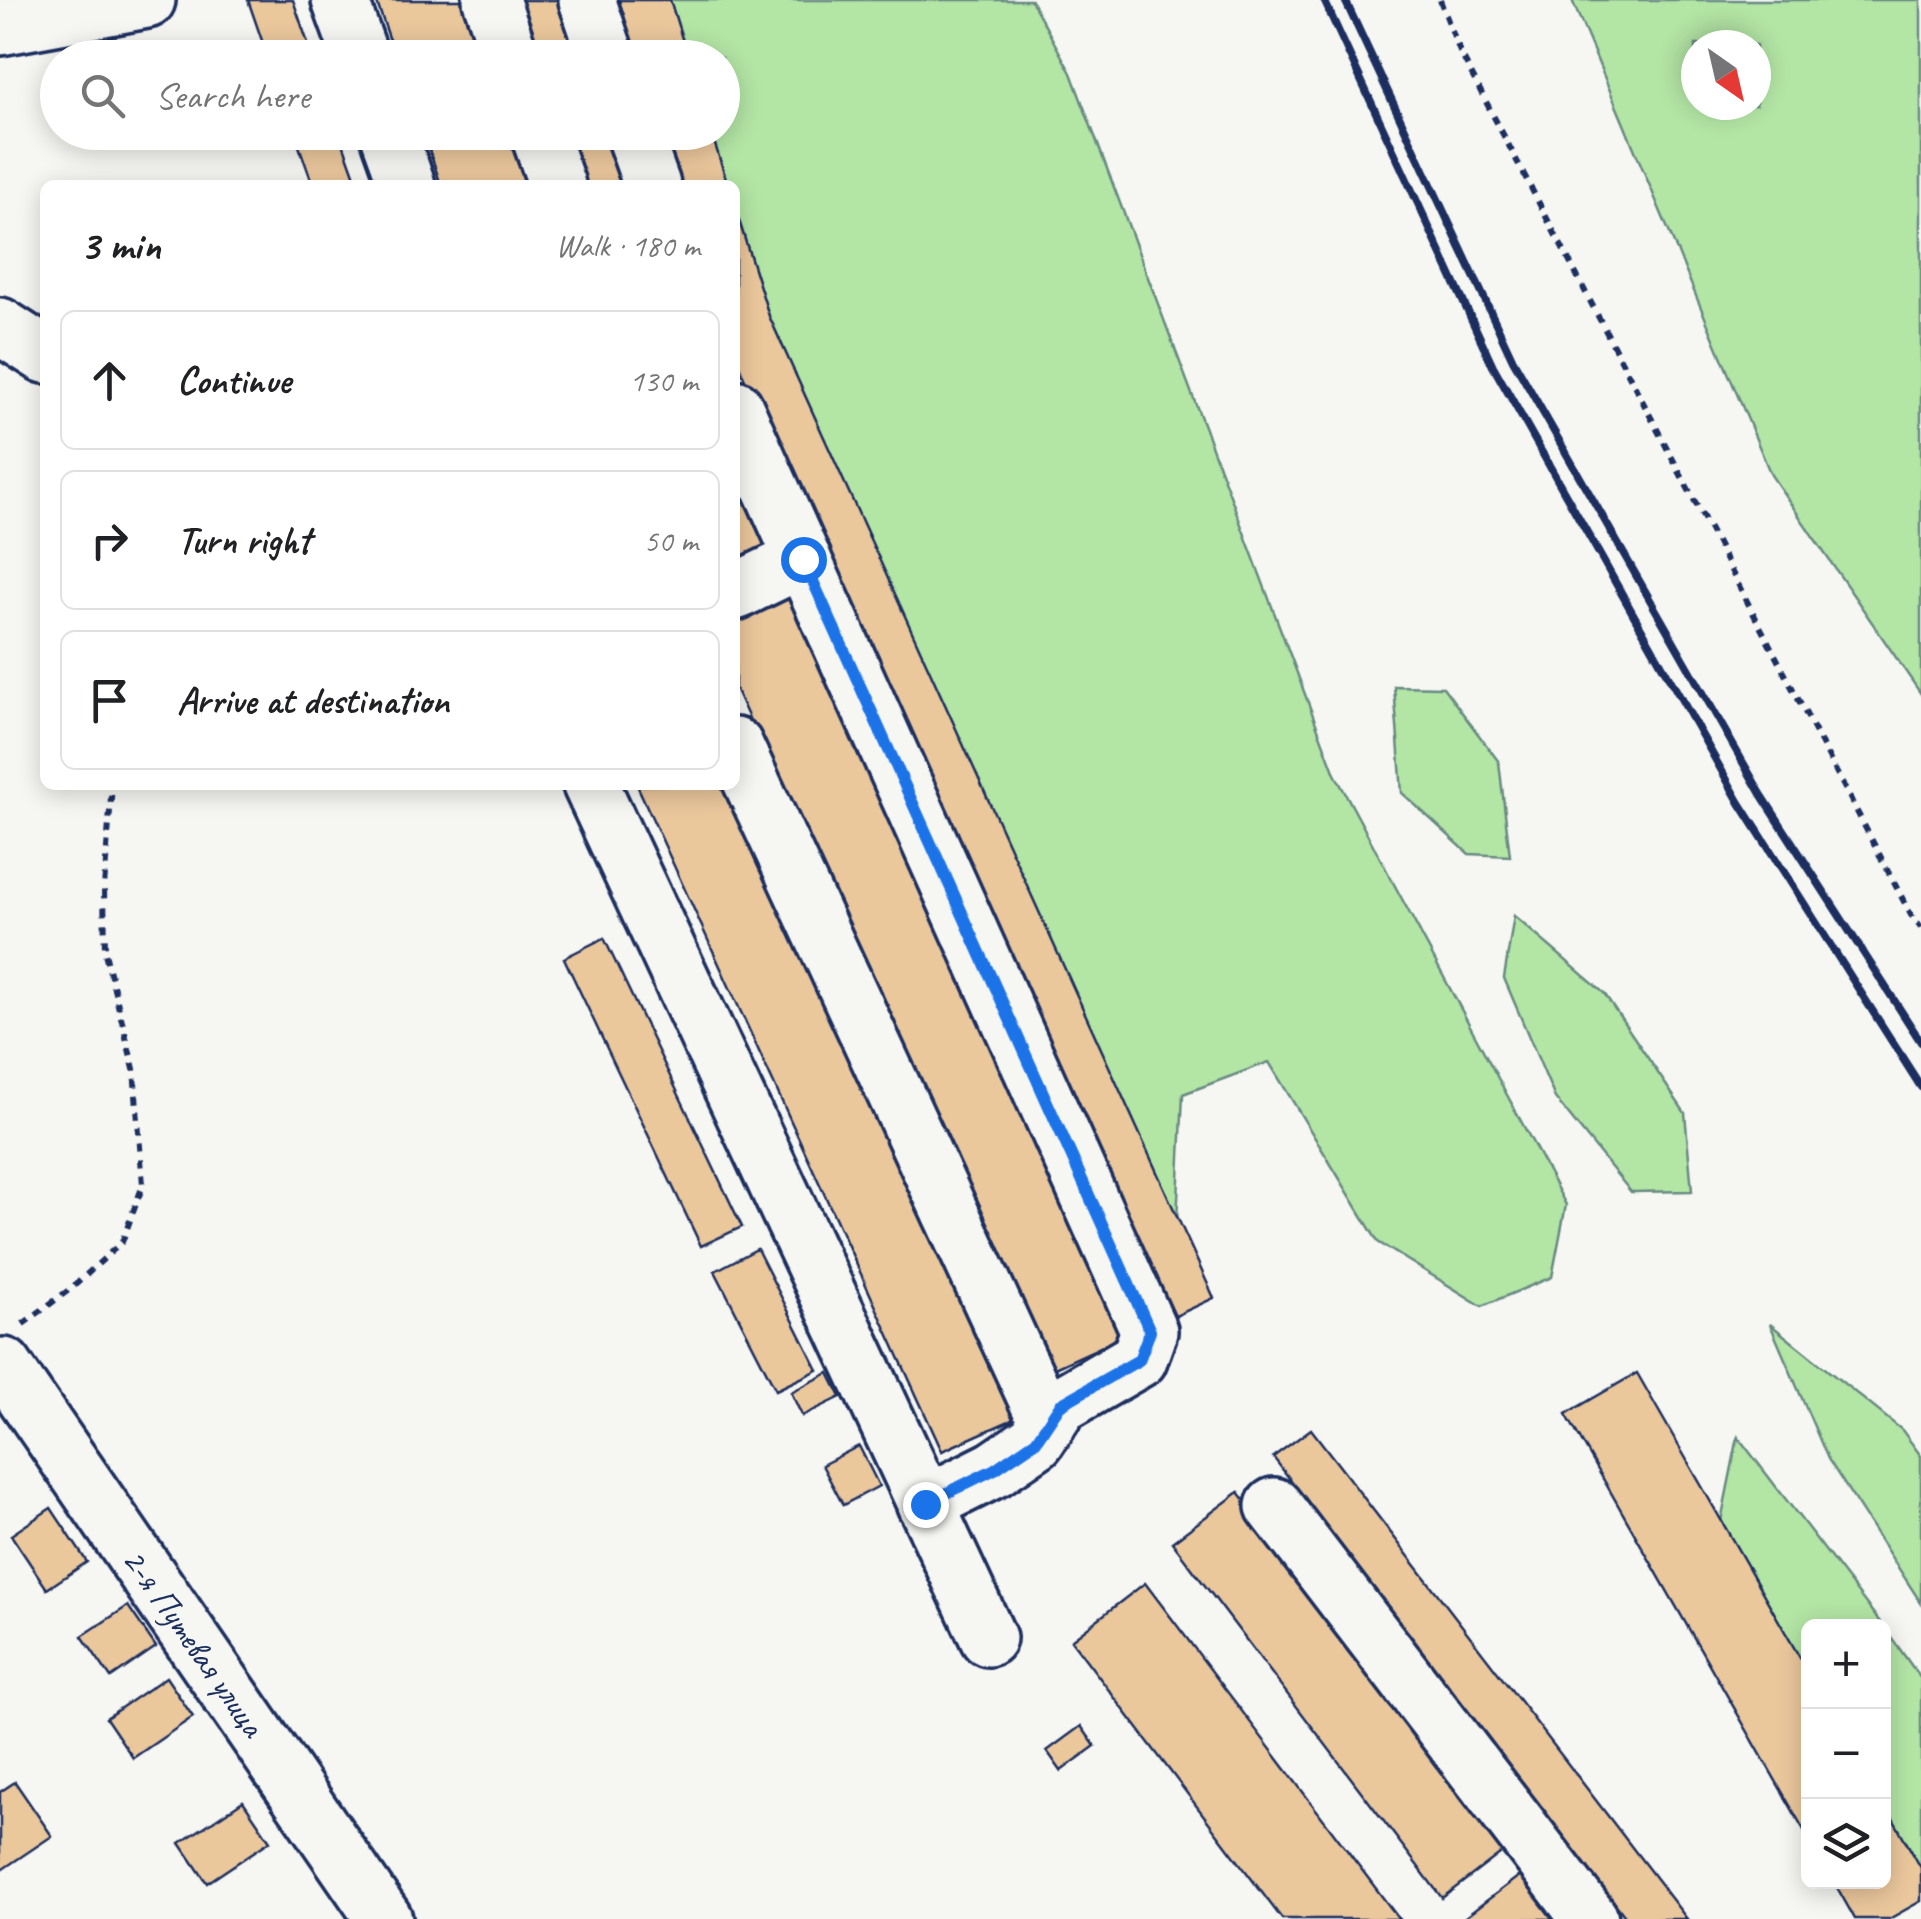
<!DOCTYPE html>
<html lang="en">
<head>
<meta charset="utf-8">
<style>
  body { margin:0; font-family:Caveat,sans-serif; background:#f6f6f6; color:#202124 }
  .controls { position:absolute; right:30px; bottom:30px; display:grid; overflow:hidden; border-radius:15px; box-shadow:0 5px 25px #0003 }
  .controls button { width:90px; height:90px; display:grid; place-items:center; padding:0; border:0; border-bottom:2px solid #e0e0e0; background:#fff; color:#202124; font:50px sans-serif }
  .compass { position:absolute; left:1681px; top:30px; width:90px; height:90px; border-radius:50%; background:#fff; box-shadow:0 5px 25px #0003; rotate:146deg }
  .stop { position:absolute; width:30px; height:30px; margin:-22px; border:8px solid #1a73e8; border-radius:50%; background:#fff }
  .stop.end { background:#1a73e8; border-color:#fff; box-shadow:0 2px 10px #0008 }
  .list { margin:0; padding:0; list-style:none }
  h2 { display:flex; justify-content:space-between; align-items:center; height:130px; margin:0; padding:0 40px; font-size:42px }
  h2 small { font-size:32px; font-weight:400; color:#757577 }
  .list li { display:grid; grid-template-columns:65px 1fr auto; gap:30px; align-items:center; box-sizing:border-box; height:140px; margin:0 20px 20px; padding:0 20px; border:2px solid #e0e0e0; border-radius:15px }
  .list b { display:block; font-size:38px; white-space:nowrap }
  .list em { font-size:32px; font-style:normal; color:#757577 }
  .icon { flex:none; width:55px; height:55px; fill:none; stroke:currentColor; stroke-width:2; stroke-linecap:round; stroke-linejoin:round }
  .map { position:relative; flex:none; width:1921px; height:1919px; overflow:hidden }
  .search { position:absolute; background:#fff; box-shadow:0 5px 25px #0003; left:40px; top:40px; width:700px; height:110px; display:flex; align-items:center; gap:25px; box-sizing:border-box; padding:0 35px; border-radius:55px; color:#757577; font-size:38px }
  .panel { position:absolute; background:#fff; box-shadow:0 5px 25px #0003; left:40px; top:180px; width:700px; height:610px; border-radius:15px }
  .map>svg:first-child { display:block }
  .green { fill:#b3e5a5; stroke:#678a82; stroke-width:2.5; fill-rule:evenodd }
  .building { fill:#ebc79c; stroke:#1b2f5e; stroke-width:2.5 }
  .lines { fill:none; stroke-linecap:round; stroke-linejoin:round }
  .minor-casing { stroke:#1b2f5e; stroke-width:62 }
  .path { stroke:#1b2f5e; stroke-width:6; stroke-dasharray:8 8; stroke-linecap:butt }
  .minor { stroke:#f6f6f2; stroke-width:55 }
  .rail { stroke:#1b2f5e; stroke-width:8 }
  .route { stroke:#1a73e8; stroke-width:12 }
  .labels { text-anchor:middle; stroke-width:9; stroke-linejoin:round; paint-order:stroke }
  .street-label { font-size:35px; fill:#1b2f5e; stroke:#f6f6f2 }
</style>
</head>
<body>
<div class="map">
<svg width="1921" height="1919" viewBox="0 0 1921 1919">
  <rect width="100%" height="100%" fill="#f6f6f2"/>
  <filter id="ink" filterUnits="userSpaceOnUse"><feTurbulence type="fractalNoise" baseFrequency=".01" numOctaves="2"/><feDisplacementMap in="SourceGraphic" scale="20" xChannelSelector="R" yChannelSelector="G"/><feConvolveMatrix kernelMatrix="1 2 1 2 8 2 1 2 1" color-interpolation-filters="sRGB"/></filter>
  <g filter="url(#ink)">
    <g class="green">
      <path d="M670 0H1031L1071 73 1335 774 1566 1205 1552 1277 1482 1306 1378 1242 1269 1062 1183 1094 1177 1221 769 316 735 208V185H728L711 133 722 132V58L688 57Z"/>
      <path d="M1572 0H1921V694L1771 475ZM1756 45V105H1696V45Z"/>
      <path d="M1394 686 1443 687 1499 762 1510 856 1469 854 1402 793Z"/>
      <path d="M1514 916 1604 993 1685 1113 1692 1191 1631 1192 1555 1098 1504 978Z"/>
      <path d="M1770 1324 1902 1430 1921 1456V1603L1828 1459Z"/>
      <path d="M1738 1437 1883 1626H1808V1672L1721 1521Z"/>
      <path d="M1884 1627 1921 1679V1868L1884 1803Z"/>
    </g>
    <g class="building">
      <path d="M248 0H293L313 58H268Z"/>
      <path d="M376 0H463L483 58H396Z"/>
      <path d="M516 0H564L584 58H536Z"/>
      <path d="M619 0H670L688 58H637Z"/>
      <path d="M294 132H339L358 185H313Z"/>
      <path d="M423 132H510L528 185H441Z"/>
      <path d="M562 132H610L628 185H580Z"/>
      <path d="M661 132H711L728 185H677Z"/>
      <path d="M735 208 769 316 1214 1298 1169 1319 735 357Z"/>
      <path d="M735 474 771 552 735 568Z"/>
      <path d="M784 586 1127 1335 1048 1371 735 688V609Z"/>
      <path d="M637 785H726L1016 1418 942 1451Z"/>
      <path d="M604 938 742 1227 701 1246 564 958Z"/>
      <path d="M757 1249 818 1370 776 1390 715 1271Z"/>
      <path d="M829 1373 841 1397 802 1416 791 1392Z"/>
      <path d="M1637 1373 1808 1672V1837L1566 1414Z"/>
      <path d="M1311 1429 1687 1919H1627L1273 1457Z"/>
      <path d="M859 1446 879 1486 843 1505 822 1465Z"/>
      <path d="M1239 1492 1509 1847 1442 1898 1172 1542Z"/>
      <path d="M51 1508 87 1562 47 1589 11 1535Z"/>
      <path d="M1145 1583 1399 1919H1282L1071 1640Z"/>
      <path d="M128 1606 156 1647 111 1678 82 1636Z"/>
      <path d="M166 1677 193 1717 133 1758 106 1718Z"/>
      <path d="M1081 1726 1095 1746 1061 1771 1047 1751Z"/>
      <path d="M15 1782 52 1836 0 1871V1792Z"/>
      <path d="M243 1801 270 1841 207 1883 180 1843Z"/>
      <path d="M1884 1803 1921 1868V1901L1889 1919H1855L1834 1882H1884Z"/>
      <path d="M1527 1870 1564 1919H1466L1465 1917Z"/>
    </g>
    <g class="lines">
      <defs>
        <g id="minor">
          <path d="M340 0 361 58"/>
          <path d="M491 0 511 58"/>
          <path d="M587 0 607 58"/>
          <path d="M0 27 147 0"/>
          <path d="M388 132 407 185"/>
          <path d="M538 132 557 185"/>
          <path d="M633 132 652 185"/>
          <path d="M0 326 45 355"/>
          <path d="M735 408 1149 1331 1139 1359 1060 1405 1036 1441 995 1469 925 1504"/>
          <path d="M735 592 803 559"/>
          <path d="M735 746 1048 1424"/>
          <path d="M591 785 988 1638"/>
          <path d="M4 1366 384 1919"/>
          <path d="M1274 1506 1590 1919"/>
        </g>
      </defs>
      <use href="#minor" class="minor-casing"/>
      <g class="path">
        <path d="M1440 0 1460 52 1911 915 1921 928"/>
        <path d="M23 1324 73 1287 122 1242 143 1185 134 1069 105 953 104 887 112 785"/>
      </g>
      <use href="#minor" class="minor"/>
      <g class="rail">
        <path d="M1324 0 1493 366 1740 803 1921 1087"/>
        <path d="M1345 0 1513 360 1761 794 1921 1042"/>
      </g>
    </g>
  </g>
  <g class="lines" filter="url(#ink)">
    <path class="route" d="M803 559 1150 1331 1139 1360 1060 1405 1036 1441 995 1469 925 1504"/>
  </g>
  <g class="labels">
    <g class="street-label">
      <text transform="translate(194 1642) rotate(55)" y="12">2-я Путевая улица</text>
    </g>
  </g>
</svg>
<div class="controls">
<button>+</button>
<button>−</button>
<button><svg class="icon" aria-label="layers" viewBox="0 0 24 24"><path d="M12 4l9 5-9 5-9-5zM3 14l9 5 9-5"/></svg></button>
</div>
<svg class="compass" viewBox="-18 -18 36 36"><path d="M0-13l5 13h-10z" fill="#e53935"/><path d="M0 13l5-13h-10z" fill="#757577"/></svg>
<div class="stop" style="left:803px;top:559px"></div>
<div class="stop end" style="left:925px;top:1504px"></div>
<div class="search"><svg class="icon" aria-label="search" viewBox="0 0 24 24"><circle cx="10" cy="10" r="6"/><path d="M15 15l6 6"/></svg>Search here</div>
<section class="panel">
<h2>3 min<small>Walk · 180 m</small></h2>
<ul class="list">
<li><svg class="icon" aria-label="ahead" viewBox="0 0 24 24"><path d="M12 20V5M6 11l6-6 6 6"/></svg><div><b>Continue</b></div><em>130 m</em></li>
<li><svg class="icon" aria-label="right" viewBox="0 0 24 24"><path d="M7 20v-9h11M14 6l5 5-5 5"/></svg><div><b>Turn right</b></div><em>50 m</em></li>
<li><svg class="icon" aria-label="arrive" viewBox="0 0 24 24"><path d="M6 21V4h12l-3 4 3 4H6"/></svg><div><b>Arrive at destination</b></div></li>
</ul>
</section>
</div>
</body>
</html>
